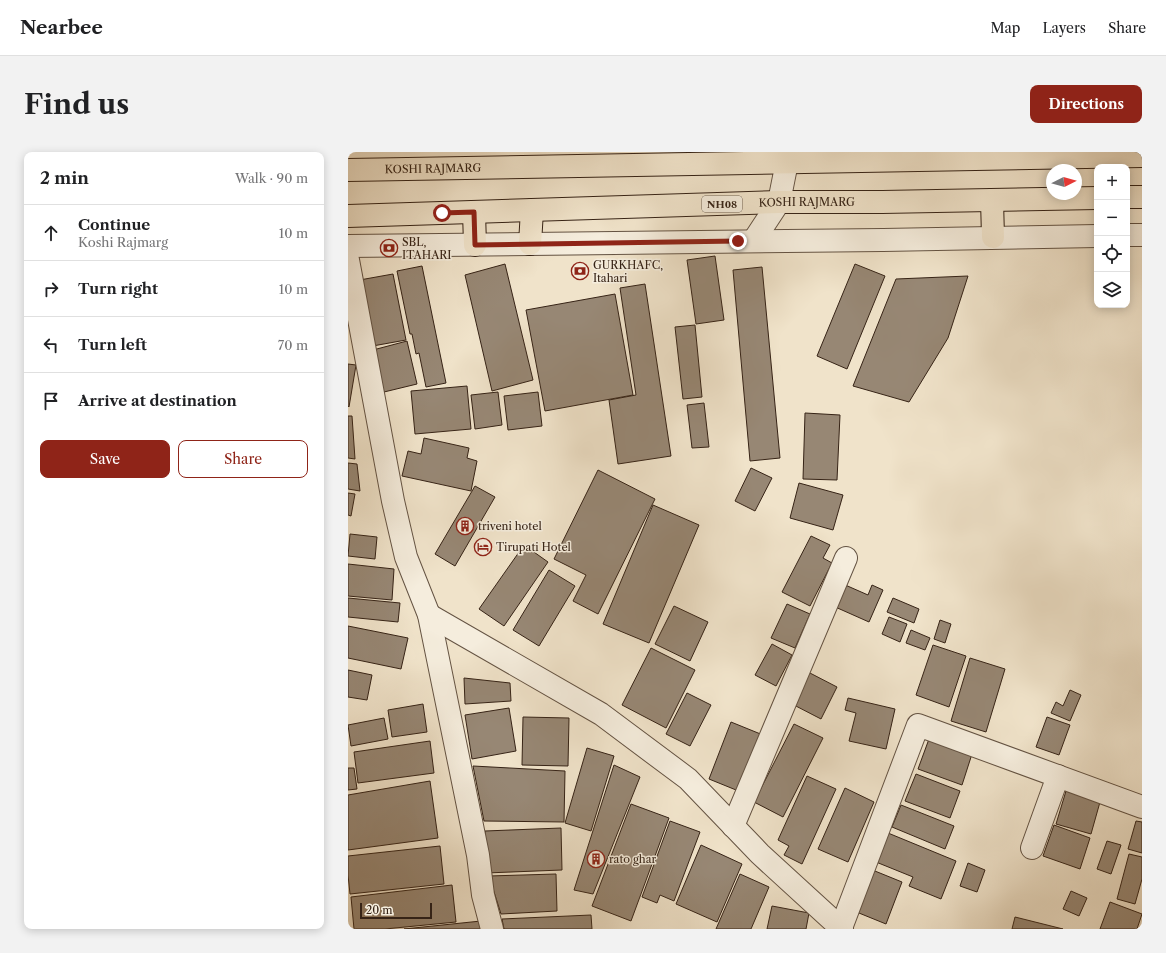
<!DOCTYPE html>
<html lang="en">
<head>
<meta charset="utf-8">
<style>
  body { margin:0; font-family:"Libre Caslon Text",serif; background:#f2f2f2; color:#202124 }
  .controls { position:absolute; right:12px; top:12px; display:grid; overflow:hidden; border-radius:8px; box-shadow:0 2px 10px #0003 }
  .controls button { width:36px; height:36px; display:grid; place-items:center; padding:0; border:0; border-bottom:1px solid #e0e0e0; background:#fff; color:#202124; font:20px sans-serif }
  .compass { position:absolute; left:698px; top:12px; width:36px; height:36px; border-radius:50%; background:#fff; box-shadow:0 2px 10px #0003; rotate:84deg }
  .scale { position:absolute; left:12px; bottom:10px; width:72px; box-sizing:border-box; padding-left:4px; border:2px solid #362316; border-top:0; font-size:11px; line-height:14px; white-space:nowrap; color:#362316; -webkit-text-stroke:3px #f5eddd; paint-order:stroke }
  .stop { position:absolute; width:12px; height:12px; margin:-9px; border:3px solid #8f2418; border-radius:50%; background:#fff }
  .stop.end { background:#8f2418; border-color:#fff; box-shadow:0 1px 4px #0008 }
  .list { margin:0; padding:0; list-style:none }
  h2 { display:flex; justify-content:space-between; align-items:center; height:52px; margin:0; padding:0 16px; font-size:17px }
  h2 small { font-size:13px; font-weight:400; color:#757577 }
  .list li { display:grid; grid-template-columns:26px 1fr auto; gap:12px; align-items:center; box-sizing:border-box; height:56px; padding:0 16px; border-top:1px solid #e0e0e0 }
  .list b { display:block; font-size:15px; white-space:nowrap }
  .list p { margin:0; font-size:13px; white-space:nowrap; color:#757577 }
  .list em { font-size:13px; font-style:normal; color:#757577 }
  .actions { display:flex; gap:8px; padding:12px 16px }
  .actions a { flex:1; padding:9px 0; border:1px solid #8f2418; border-radius:8px; text-align:center; font-size:14px; color:#8f2418 }
  .actions .main { background:#8f2418; color:#fff }
  .icon { flex:none; width:22px; height:22px; fill:none; stroke:currentColor; stroke-width:2; stroke-linecap:round; stroke-linejoin:round }
  .map { position:relative; flex:none; width:794px; height:777px; overflow:hidden; border-radius:8px }
  header { display:flex; align-items:center; gap:24px; box-sizing:border-box; height:56px; padding:0 20px; background:#fff; border-bottom:1px solid #e0e0e0 }
  header strong { font-size:19px }
  nav { display:flex; gap:22px; margin-inline-start:auto; font-size:14px }
  .intro { display:flex; align-items:center; justify-content:space-between; box-sizing:border-box; height:96px; padding:0 24px }
  h1 { margin:0; font-size:28px }
  .button { padding:10px 18px; border-radius:8px; background:#8f2418; color:#fff; font-size:14px; font-weight:700 }
  main { display:flex; gap:24px; padding:0 24px }
  aside { flex:1; background:#fff; border-radius:8px; box-shadow:0 2px 10px #0003 }
  .map>svg:first-child { display:block }
  .building { fill:#978774; stroke:#362316 }
  .lines { fill:none; stroke-linecap:round; stroke-linejoin:round }
  .minor-casing { stroke:#645343; stroke-width:24 }
  .major-casing { stroke:#362316; stroke-width:24 }
  .minor { stroke:#f5eddd; stroke-width:22 }
  .major { stroke:#f0e3ca; stroke-width:22 }
  .route { stroke:#8f2418; stroke-width:5 }
  .labels { text-anchor:middle; stroke-width:3; stroke-linejoin:round; paint-order:stroke }
  .shield { fill:#f5eddd; stroke:#6f6052; stroke-width:1 }
  .shield-label { font-size:10px; font-weight:bold; fill:#362316 }
  .street-label { font-size:11px; fill:#362316; stroke:#f5eddd }
  .poi-label { font-size:11px; fill:#362316; stroke:#f5eddd; text-anchor:start }
</style>
</head>
<body>
<header>
<strong>Nearbee</strong>
<nav><a>Map</a><a>Layers</a><a>Share</a></nav>
</header>
<div class="intro"><h1>Find us</h1><a class="button">Directions</a></div>
<main>
<aside>
<h2>2 min<small>Walk · 90 m</small></h2>
<ul class="list">
<li><svg class="icon" aria-label="ahead" viewBox="0 0 24 24"><path d="M12 20V5M6 11l6-6 6 6"/></svg><div><b>Continue</b><p>Koshi Rajmarg</p></div><em>10 m</em></li>
<li><svg class="icon" aria-label="right" viewBox="0 0 24 24"><path d="M7 20v-9h11M14 6l5 5-5 5"/></svg><div><b>Turn right</b></div><em>10 m</em></li>
<li><svg class="icon" aria-label="left" viewBox="0 0 24 24"><path d="M17 20v-9H6M10 6l-5 5 5 5"/></svg><div><b>Turn left</b></div><em>70 m</em></li>
<li><svg class="icon" aria-label="arrive" viewBox="0 0 24 24"><path d="M6 21V4h12l-3 4 3 4H6"/></svg><div><b>Arrive at destination</b></div></li>
</ul>
<div class="actions"><a class="main">Save</a><a>Share</a></div>
</aside>
<div class="map">
<svg width="794" height="777" viewBox="0 0 794 777">
  <rect width="100%" height="100%" fill="#f0e3ca"/>
  <filter id="stains"><feTurbulence type="fractalNoise" baseFrequency=".005" numOctaves="4"/><feColorMatrix values="0 0 0 0 .2 0 0 0 0 .09 0 0 0 0 .02 0 0 0 .5 -.17"/></filter>
  <radialGradient id="worn" r=".72"><stop offset=".6" stop-color="#630" stop-opacity="0"/><stop offset="1" stop-color="#630" stop-opacity=".3"/></radialGradient>
  <g class="building">
    <path d="M367 104 376 168 348 172 339 108Z"/>
    <path d="M157 112 185 228 144 239 117 123Z"/>
    <path d="M507 112 537 124 499 217 469 204Z"/>
    <path d="M74 114 98 231 78 235 71 201 68 202 64 182H62L49 119Z"/>
    <path d="M414 115 432 306 402 309 385 118Z"/>
    <path d="M45 122 58 188 19 195 6 129Z"/>
    <path d="M620 124 600 186 561 250 505 234 548 127Z"/>
    <path d="M297 132 323 304 270 312 261 248 288 243 272 136Z"/>
    <path d="M267 142 285 243 197 259 178 158Z"/>
    <path d="M347 173 354 245 335 247 327 175Z"/>
    <path d="M59 189 69 232 36 240 25 198Z"/>
    <path d="M0 212 8 213 1 255 0 254Z"/>
    <path d="M119 234 123 277 67 282 63 239Z"/>
    <path d="M150 240 154 273 127 277 123 243Z"/>
    <path d="M190 240 194 274 160 278 156 244Z"/>
    <path d="M356 251 361 295 344 296 339 253Z"/>
    <path d="M457 261 492 263 489 328 455 327Z"/>
    <path d="M0 264H4L7 307 0 306Z"/>
    <path d="M76 286 121 296 119 306 129 309 123 339 54 324 60 299 73 302Z"/>
    <path d="M0 311 9 312 12 339 0 337Z"/>
    <path d="M403 316 424 326 407 359 387 349Z"/>
    <path d="M250 318 307 347 250 462 225 449 238 423 206 407Z"/>
    <path d="M451 331 495 343 485 378 442 366Z"/>
    <path d="M127 334 147 345 107 414 87 402Z"/>
    <path d="M0 341 7 342 3 364 0 363Z"/>
    <path d="M305 353 351 373 301 491 255 472Z"/>
    <path d="M2 382 29 385 27 407 0 404Z"/>
    <path d="M463 384 482 393 475 406 484 411 462 454 434 440Z"/>
    <path d="M176 393 200 410 156 474 131 457Z"/>
    <path d="M0 412 46 417 44 448 0 444Z"/>
    <path d="M201 418 227 434 191 494 165 478Z"/>
    <path d="M495 432 520 443 524 433 535 438 521 470 485 454Z"/>
    <path d="M0 446 52 451 50 470 0 465Z"/>
    <path d="M545 446 571 457 566 471 539 460Z"/>
    <path d="M439 452 462 462 447 496 423 486Z"/>
    <path d="M326 454 360 470 342 509 307 492Z"/>
    <path d="M541 465 559 472 552 490 534 482Z"/>
    <path d="M592 468 603 472 597 491 586 487Z"/>
    <path d="M0 474 60 486 53 517 0 506Z"/>
    <path d="M563 478 582 486 577 498 558 491Z"/>
    <path d="M424 492 444 503 428 534 407 523Z"/>
    <path d="M585 493 618 504 601 555 568 543Z"/>
    <path d="M303 496 347 518 318 576 274 553Z"/>
    <path d="M622 506 657 517 638 580 603 569Z"/>
    <path d="M0 518 24 523 19 548 0 545Z"/>
    <path d="M460 520 489 535 473 567 444 552Z"/>
    <path d="M116 526 162 531 163 549 117 552Z"/>
    <path d="M722 538 733 543 722 569 703 561 708 550 715 554Z"/>
    <path d="M339 541 363 553 342 594 318 582Z"/>
    <path d="M500 546 547 557 538 597 501 589 508 561 497 558Z"/>
    <path d="M75 552 79 580 44 585 40 558Z"/>
    <path d="M161 556 168 599 124 607 117 563Z"/>
    <path d="M175 565 221 566 220 614 174 613Z"/>
    <path d="M699 565 722 573 711 603 688 595Z"/>
    <path d="M36 566 40 587 3 594 0 573Z"/>
    <path d="M383 570 415 583 393 640 361 627Z"/>
    <path d="M446 572 475 586 435 665 406 650Z"/>
    <path d="M581 587 624 602 614 633 570 617Z"/>
    <path d="M82 589 86 621 10 631 6 600Z"/>
    <path d="M239 596 266 604 243 679 217 671Z"/>
    <path d="M266 613 292 625 245 742 226 738Z"/>
    <path d="M125 614 217 619 216 670 136 669Z"/>
    <path d="M0 616H6L9 637 0 638Z"/>
    <path d="M568 622 612 639 602 666 557 649Z"/>
    <path d="M459 624 488 637 454 712 436 703 441 694 430 688Z"/>
    <path d="M82 629 90 686 0 698V643Z"/>
    <path d="M497 636 526 650 500 710 470 697Z"/>
    <path d="M718 639 752 650 743 682 708 672Z"/>
    <path d="M283 652 321 666 283 769 244 754Z"/>
    <path d="M553 653 606 674 597 697 544 675Z"/>
    <path d="M322 669 352 680 326 749 312 743 309 751 294 745Z"/>
    <path d="M788 669 794 670V701L780 697Z"/>
    <path d="M706 673 742 686 732 717 695 704Z"/>
    <path d="M213 676 214 718 138 721 137 679Z"/>
    <path d="M540 681 608 709 593 747 561 734 565 725 528 710Z"/>
    <path d="M759 689 773 693 763 722 749 717Z"/>
    <path d="M353 693 394 712 369 770 328 752Z"/>
    <path d="M92 694 96 732 2 742 0 723V704Z"/>
    <path d="M781 702 794 705V727L787 752 769 747Z"/>
    <path d="M620 711 637 718 629 740 612 734Z"/>
    <path d="M522 717 554 730 538 772 506 759Z"/>
    <path d="M208 722 209 759 153 762 141 724Z"/>
    <path d="M392 722 421 735 403 777H368Z"/>
    <path d="M104 733 108 770 37 777H6L3 745Z"/>
    <path d="M723 739 739 746 731 764 715 757Z"/>
    <path d="M762 750 794 762 789 777H752Z"/>
    <path d="M424 754 461 761 458 777H419Z"/>
    <path d="M243 763 244 777H156L154 767Z"/>
    <path d="M667 765 715 777H664Z"/>
    <path d="M133 769 134 777H56Z"/>
  </g>
  <g class="lines">
    <defs>
      <g id="minor">
        <path d="M779 83H794"/>
        <path d="M406 88 431 50 439 10V0"/>
        <path d="M0 94 535 88 749 84"/>
        <path d="M0 108 45 349 58 405 81 463 130 703 135 743 144 777"/>
        <path d="M81 463 253 562 340 627 412 702 494 777"/>
        <path d="M385 674 498 406"/>
        <path d="M684 696 710 624"/>
        <path d="M493 776 570 573 794 655"/>
      </g>
      <g id="major">
        <path id="s1" d="M0 18 794 4"/>
        <path d="M779 45H794"/>
        <path d="M644 48 645 85"/>
        <path d="M126 60 127 93"/>
        <path id="s2" d="M0 64 431 50H534L749 46"/>
        <path d="M182 92 184 58"/>
      </g>
    </defs>
    <use href="#minor" class="minor-casing"/>
    <use href="#major" class="major-casing"/>
    <use href="#minor" class="minor"/>
    <use href="#major" class="major"/>
  </g>
  <g class="lines">
    <path class="route" d="M94 61 126 60 127 93 390 89"/>
  </g>
  <defs>
    <symbol id="bank-ring" viewBox="-11 -11 22 22"><circle r="9.5" fill="#f5eddd" stroke="#8f2418" stroke-width="1.5"/><path d="M-6-4H6V4H-6ZM0-2.3a2.3 2.3 0 1 0 0 4.6a2.3 2.3 0 1 0 0-4.6Z" fill="#8f2418"/></symbol>
    <symbol id="building-ring" viewBox="-11 -11 22 22"><circle r="9.5" fill="#f5eddd" stroke="#8f2418" stroke-width="1.5"/><path d="M-4-6H4V6H1V3H-1V6H-4ZM-2.5-4.3h1.7v1.8h-1.7ZM.8-4.3h1.7v1.8H.8ZM-2.5-1h1.7V.8h-1.7ZM.8-1h1.7V.8H.8Z" fill="#8f2418"/></symbol>
    <symbol id="hotel-ring" viewBox="-11 -11 22 22"><circle r="9.5" fill="#f5eddd" stroke="#8f2418" stroke-width="1.5"/><path d="M-6-4.5h1.5V1H6V5H4.5V3h-9V5H-6ZM-4 0a1.8 1.8 0 1 1 3.6 0ZM.5 0V-2.5h3Q6-2.5 6 0Z" fill="#8f2418"/></symbol>
  </defs>
  <g fill-rule="evenodd">
    <use href="#bank-ring" x="31" y="86" width="20" height="20"/>
    <use href="#bank-ring" x="222" y="109" width="20" height="20"/>
    <use href="#building-ring" x="107" y="364" width="20" height="20"/>
    <use href="#hotel-ring" x="125" y="385" width="20" height="20"/>
    <use href="#building-ring" x="238" y="697" width="20" height="20"/>
  </g>
  <g class="labels">
    <rect class="shield" x="354" y="44" width="40" height="16" rx="3"/>
    <g class="shield-label">
      <text x="374" y="56">NH08</text>
    </g>
    <g class="street-label">
      <text dy="4" stroke="none"><textPath href="#s1" startOffset="85">KOSHI RAJMARG</textPath></text>
      <text dy="4" stroke="none"><textPath href="#s2" startOffset="459">KOSHI RAJMARG</textPath></text>
    </g>
    <g class="poi-label">
      <text x="54" y="94">SBL,<tspan x="54" dy="13">ITAHARI</tspan></text>
      <text x="245" y="117">GURKHAFC,<tspan x="245" dy="13">Itahari</tspan></text>
      <text x="130" y="378">triveni hotel</text>
      <text x="148" y="399">Tirupati Hotel</text>
      <text x="261" y="711">rato ghar</text>
    </g>
  </g>
  <rect width="100%" height="100%" filter="url(#stains)"/>
  <rect width="100%" height="100%" fill="url(#worn)"/>
</svg>
<div class="controls">
<button>+</button>
<button>−</button>
<button><svg class="icon" aria-label="locate" viewBox="0 0 24 24"><circle cx="12" cy="12" r="6"/><path d="M12 2v4M12 18v4M2 12h4M18 12h4"/></svg></button>
<button><svg class="icon" aria-label="layers" viewBox="0 0 24 24"><path d="M12 4l9 5-9 5-9-5zM3 14l9 5 9-5"/></svg></button>
</div>
<svg class="compass" viewBox="-18 -18 36 36"><path d="M0-13l5 13h-10z" fill="#e53935"/><path d="M0 13l5-13h-10z" fill="#757577"/></svg>
<div class="scale">20 m</div>
<div class="stop" style="left:94px;top:61px"></div>
<div class="stop end" style="left:390px;top:89px"></div>
</div>
</main>
</body>
</html>
